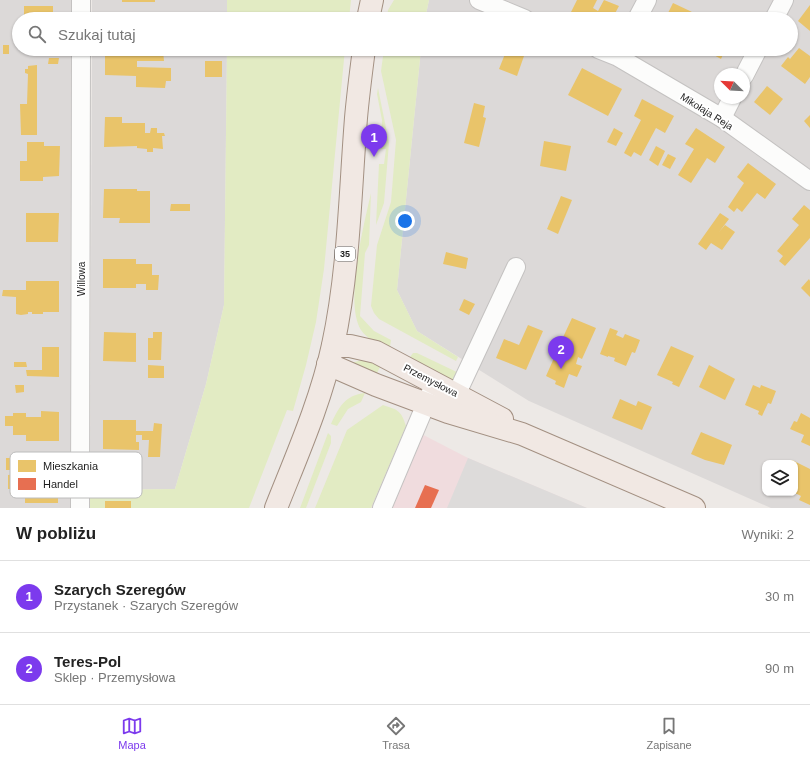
<!DOCTYPE html>
<html lang="pl">
<head>
<meta charset="utf-8">
<style>
  body { margin:0; font-family:Arial,sans-serif; background:#f2f2f2; color:#222 }
  .controls { position:absolute; right:12px; bottom:12px; display:grid; overflow:hidden; border-radius:8px; box-shadow:0 1px 3px #0004 }
  .controls button { width:36px; height:36px; display:grid; place-items:center; padding:0; border:0; border-bottom:1px solid #e0e0e0; background:#fff; color:#222; font:20px sans-serif }
  .compass { position:absolute; left:714px; top:68px; width:36px; height:36px; border-radius:50%; background:#fff; box-shadow:0 1px 3px #0004; rotate:294deg }
  .you { position:absolute; left:405px; top:221px; width:14px; height:14px; margin:-10px; border:3px solid #fff; border-radius:50%; background:#1a73e8; box-shadow:0 0 0 6px #1a73e833 }
  .badge { display:grid; place-items:center; width:26px; height:26px; border-radius:50%; background:#7c3aed; color:#fff; font-size:13px; font-weight:700 }
  .pin { position:absolute; translate:-50% -33px; filter:drop-shadow(0 1px 2px #0008) }
  .pin::after { content:''; position:absolute; top:21px; width:14px; height:12px; background:inherit; clip-path:polygon(0 0,100% 0,50% 100%) }
  .list { margin:0; padding:0; list-style:none }
  h2 { display:flex; justify-content:space-between; align-items:center; height:52px; margin:0; padding:0 16px; font-size:17px }
  h2 small { font-size:13px; font-weight:400; color:#767676 }
  .list li { display:grid; grid-template-columns:26px 1fr auto; gap:12px; align-items:center; box-sizing:border-box; height:72px; padding:0 16px; border-top:1px solid #e0e0e0 }
  .list b { display:block; font-size:15px; white-space:nowrap }
  .list p { margin:0; font-size:13px; white-space:nowrap; color:#767676 }
  .list em { font-size:13px; font-style:normal; color:#767676 }
  .icon { flex:none; width:22px; height:22px; fill:none; stroke:currentColor; stroke-width:2; stroke-linecap:round; stroke-linejoin:round }
  .map { position:relative; flex:none; width:810px; height:508px; overflow:hidden }
  .search { position:absolute; background:#fff; box-shadow:0 1px 3px #0004; left:12px; right:12px; top:12px; height:44px; display:flex; align-items:center; gap:10px; box-sizing:border-box; padding:0 14px; border-radius:22px; color:#767676; font-size:15px }
  .sheet { height:196px; background:#fff }
  nav { display:flex; justify-content:space-around; align-items:center; box-sizing:border-box; height:56px; border-top:1px solid #e0e0e0; background:#fff; font-size:11px; color:#767676 }
  nav a { display:grid; justify-items:center; gap:2px }
  nav .on { color:#7c3aed }
  .map>svg:first-child { display:block }
  .residential { fill:#dcd9d8; fill-rule:evenodd }
  .commercial { fill:#f0dcde }
  .grass { fill:#e2ebc3 }
  .parking { fill:#dddbda }
  .homes { fill:#e9c46a }
  .shops { fill:#e76f51 }
  .lines { fill:none; stroke-linecap:round; stroke-linejoin:round }
  .minor-casing { stroke:#c4c2c1; stroke-width:20 }
  .major-casing { stroke:#a39082; stroke-width:24 }
  .minor { stroke:#fcfcfb; stroke-width:18 }
  .major { stroke:#f1e8e3; stroke-width:22 }
  .labels { text-anchor:middle; stroke-width:4; stroke-linejoin:round; paint-order:stroke }
  .shield { fill:#fff; stroke:#626262; stroke-width:1 }
  .shield-label { font-size:9px; font-weight:bold; fill:#1e1e1e }
  .street-label { font-size:10px; fill:#1e1e1e; stroke:#fff }
  .key { fill:#fff; stroke:#bcbcbc; stroke-width:1 }
  .key-label { font-size:11px; fill:#1e1e1e }
</style>
</head>
<body>
<div class="map">
<svg width="810" height="508" viewBox="0 0 810 508">
  <rect width="100%" height="100%" fill="#ede9e6"/>
  <g class="residential">
    <path d="M0 0H72L71 19H19V49H71L70 508H0Z"/>
    <rect x="92" y="0" width="135" height="19"/>
    <path d="M429 0H810V508H771L529 401 417 331 397 290 421 49H791V19H425ZM720 74H744V98H720ZM765 463H795V493H765Z"/>
    <path d="M92 49H227L224 305 206 384 175 489 90 490Z"/>
  </g>
  <path class="commercial" d="M406 426 468 458 587 508H371Z"/>
  <g class="grass">
    <path d="M227 0H351L349 19H227Z"/>
    <path d="M394 0H429L425 19H387L388 10Z"/>
    <path d="M227 49H345L324 269 316 322 306 365 293 411 287 410 249 508H90V490L175 489 206 384 224 305Z"/>
    <path d="M384 49H421L397 290 417 331 458 357 456 361 379 319 374 313 371 306 377 245 391 202 396 140 381 71Z"/>
    <path d="M378 88 389 143 384 203 376 225 379 164H384L386 149H381L382 120 377 94Z"/>
    <path d="M371 193 369 245 365 253 360 316 374 331 391 340 390 347 388 349C379 344 367 339 361 330 344 303 364 224 371 193Z"/>
    <path d="M413 353H417L463 375 456 382 408 360Z"/>
    <path d="M366 359 381 365 375 377 351 363Z"/>
    <path d="M365 393 361 402 348 409 337 426 331 424C339 407 345 395 365 393Z"/>
    <path d="M383 405C398 410 401 410 406 426L371 508H315L347 430Z"/>
    <path d="M328 433 331 436V443L306 508H300Z"/>
  </g>
  <path class="parking" d="M468 458 587 508H447Z"/>
  <g class="homes">
    <rect x="122" y="0" width="33" height="2"/>
    <path d="M577 0H597L593 8 598 11 604 0 619 6 612 19H580L570 14Z"/>
    <path d="M673 3 690 11 705 19H665Z"/>
    <path d="M810 5V31L798 21Z"/>
    <rect x="24" y="6" width="29" height="13"/>
    <rect x="3" y="45" width="6" height="9"/>
    <path d="M799 48 810 56V77L805 84 781 66 788 57 790 59Z"/>
    <path d="M24 49H48V53L24 51Z"/>
    <path d="M105 49H138V51H145V49H151V51H163L164 61H137V67L171 68V81H166L165 88 136 87V76L105 75Z"/>
    <path d="M507 49 524 56 517 76 499 69Z"/>
    <path d="M715 49 724 52 721 59 712 54Z"/>
    <path d="M49 58H59L58 64H48Z"/>
    <rect x="205" y="61" width="17" height="16"/>
    <path d="M37 65V135H21L20 104H27L28 74 25 73V69H28V66Z"/>
    <path d="M582 68 622 89 608 116 568 95Z"/>
    <path d="M767 86 783 99 770 115 754 102Z"/>
    <path d="M642 99 674 116 665 133 656 128 641 156 634 152 631 157 624 153 641 120 634 116Z"/>
    <path d="M474 103 485 106 483 117 486 118 479 147 464 143Z"/>
    <path d="M810 115V128L804 121Z"/>
    <path d="M105 117H122V123H145V133H150L151 128H157V133H152H164L165 136H162L163 149 153 148V152H147V149L137 148V146L104 147Z"/>
    <path d="M614 128 623 133 616 146 607 142Z"/>
    <path d="M696 128 725 147 715 163 707 158 691 183 678 175 694 149 685 144Z"/>
    <path d="M544 141 571 146 566 171 540 166Z"/>
    <path d="M27 142H44V146H60L59 176 43 177V181H20V161H27Z"/>
    <path d="M656 146 665 151 658 166 649 160Z"/>
    <path d="M668 154 676 158 670 169 662 165Z"/>
    <path d="M748 163 776 184 765 199 757 193 742 212 737 208 734 212 728 207 744 183 737 177Z"/>
    <path d="M104 189H137V191H150V223H119L120 218H103Z"/>
    <path d="M561 196 572 200 558 234 547 229Z"/>
    <path d="M171 204H190V211H170Z"/>
    <path d="M804 205 810 210V238L785 266 779 261 783 256 777 251 799 225 792 219Z"/>
    <path d="M26 213H59L58 242H26Z"/>
    <path d="M720 213 729 219 719 232 725 225 735 232 722 250 711 243 706 250 698 244Z"/>
    <path d="M446 252 468 258 466 269 443 264Z"/>
    <path d="M103 259H136V264H152V275H159L158 290H146V284H136V288H103Z"/>
    <path d="M809 279 810 281V297L801 288Z"/>
    <path d="M26 281H59V312H43V314H32V312H28V314L21 315 16 314V297L2 296 3 290H26Z"/>
    <path d="M464 299 475 304 469 315 459 310Z"/>
    <path d="M572 318 596 328 582 359 578 357 576 364 582 366 577 377 569 374 564 388 555 384 556 381 546 376 554 358 556 359 560 349 558 348Z"/>
    <path d="M528 325 543 331 526 370 496 358 504 339 519 345Z"/>
    <path d="M610 328 618 331 616 335 623 338 625 334 640 340 635 353 632 352 626 366 614 361 615 358 608 356V357L600 354Z"/>
    <path d="M104 332 136 333V362L103 361Z"/>
    <path d="M153 332H162L161 360H148V338H153Z"/>
    <path d="M671 346 694 356 679 387 672 384 673 382 657 375Z"/>
    <path d="M42 347H59V377L27 376 26 370H42Z"/>
    <path d="M14 362H26L27 367H14Z"/>
    <path d="M148 365 164 366V378H148Z"/>
    <path d="M709 365 735 379 725 400 699 387Z"/>
    <path d="M15 385H24V392L16 393Z"/>
    <path d="M753 385 760 388 761 385 776 391 771 404 768 403 762 416 758 414 759 411 745 405Z"/>
    <path d="M620 399 636 406 638 401 652 407 642 430 612 418Z"/>
    <path d="M41 411 59 412V441H26V435H13V426H5V416H13V413H26V417H41Z"/>
    <path d="M801 413 810 418V446L801 442 804 435 790 429 794 421 797 422Z"/>
    <path d="M103 420H136V431H153L154 423 162 424 160 457H148L149 440H142V435H136V442H139V450L103 449Z"/>
    <path d="M701 432 732 445 724 465 705 460 691 454Z"/>
    <rect x="6" y="458" width="14" height="12"/>
    <path d="M792 460 810 469V505L799 500 801 496 795 493V463H791Z"/>
    <path d="M16 474V489H25V474H58V503H25V495L10 494V489H8V475Z"/>
    <rect x="105" y="501" width="26" height="7"/>
  </g>
  <path class="shops" d="M425 485 439 490 431 508H415Z"/>
  <g class="lines">
    <defs>
      <g id="minor">
        <path d="M479 0 525 19"/>
        <path d="M81 19V0"/>
        <path d="M637 19 647 0"/>
        <path d="M774 19 784 0"/>
        <path d="M598 49 618 57 722 118 810 181"/>
        <path d="M744 76 758 49"/>
        <path d="M722 118 732 98"/>
        <path d="M451 406 516 267"/>
        <path d="M80 508 81 49"/>
        <path d="M382 508 431 392"/>
      </g>
      <g id="major">
        <path d="M368 19 372 0"/>
        <path d="M333 346H350L376 352 502 419"/>
        <path d="M328 364 376 385 448 412 522 434 694 508"/>
        <path d="M276 508C297 455 321 401 333 345 349 271 350 194 356 118 358 95 361 72 364 49"/>
      </g>
    </defs>
    <use href="#minor" class="minor-casing"/>
    <use href="#major" class="major-casing"/>
    <use href="#minor" class="minor"/>
    <use href="#major" class="major"/>
  </g>
  <g class="labels">
    <rect class="shield" x="335" y="247" width="20" height="14" rx="3"/>
    <g class="shield-label">
      <text x="345" y="257">35</text>
    </g>
    <g class="street-label">
      <text transform="translate(707 111) rotate(32)" y="4">Mikołaja Reja</text>
      <text transform="translate(81 279) rotate(-90)" y="4">Willowa</text>
      <text transform="translate(431 380) rotate(27)" y="4">Przemysłowa</text>
    </g>
  </g>
  <rect x="10" y="452" width="132" height="46" rx="6" class="key"/>
  <rect x="18" y="460" width="18" height="12" fill="#e9c46a"/>
  <rect x="18" y="478" width="18" height="12" fill="#e76f51"/>
  <g class="key-label">
    <text x="43" y="470">Mieszkania</text>
    <text x="43" y="488">Handel</text>
  </g>
</svg>
<div class="controls">
<button><svg class="icon" aria-label="layers" viewBox="0 0 24 24"><path d="M12 4l9 5-9 5-9-5zM3 14l9 5 9-5"/></svg></button>
</div>
<svg class="compass" viewBox="-18 -18 36 36"><path d="M0-13l5 13h-10z" fill="#e53935"/><path d="M0 13l5-13h-10z" fill="#767676"/></svg>
<div class="you"></div>
<div class="pin badge" style="left:374px;top:157px">1</div>
<div class="pin badge" style="left:561px;top:369px">2</div>
<div class="search"><svg class="icon" aria-label="search" viewBox="0 0 24 24"><circle cx="10" cy="10" r="6"/><path d="M15 15l6 6"/></svg>Szukaj tutaj</div>
</div>
<section class="sheet">
<h2>W pobliżu<small>Wyniki: 2</small></h2>
<ul class="list">
<li><span class="badge">1</span><div><b>Szarych Szeregów</b><p>Przystanek · Szarych Szeregów</p></div><em>30 m</em></li>
<li><span class="badge">2</span><div><b>Teres-Pol</b><p>Sklep · Przemysłowa</p></div><em>90 m</em></li>
</ul>
</section>
<nav>
<a class="on"><svg class="icon" aria-label="map" viewBox="0 0 24 24"><path d="M3 6l6-2 6 2 6-2v14l-6 2-6-2-6 2zM9 4v14M15 6v14"/></svg>Mapa</a>
<a><svg class="icon" aria-label="directions" viewBox="0 0 24 24"><path d="M12 3l9 9-9 9-9-9zM9 14v-3h6M13 9l2 2-2 2"/></svg>Trasa</a>
<a><svg class="icon" aria-label="saved" viewBox="0 0 24 24"><path d="M7 4h10v16l-5-4-5 4z"/></svg>Zapisane</a>
</nav>
</body>
</html>
